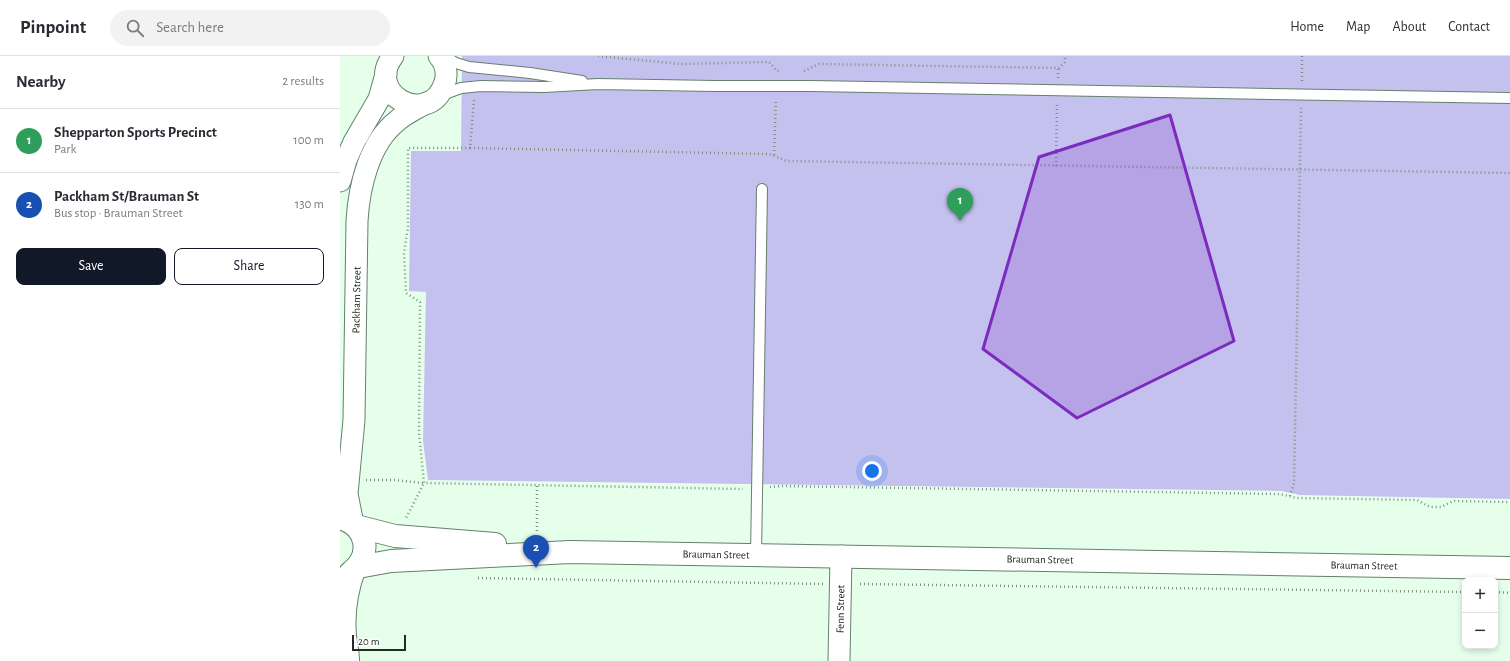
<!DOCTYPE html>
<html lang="en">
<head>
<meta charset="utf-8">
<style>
  body { margin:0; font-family:"Alegreya Sans",sans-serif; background:#f2f2f3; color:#2b2b33 }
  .controls { position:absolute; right:12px; bottom:12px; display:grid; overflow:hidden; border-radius:8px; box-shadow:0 2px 6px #0003 }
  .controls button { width:36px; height:36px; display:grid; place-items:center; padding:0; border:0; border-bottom:1px solid #e1e1e2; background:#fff; color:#2b2b33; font:20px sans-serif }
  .scale { position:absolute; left:12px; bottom:10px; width:54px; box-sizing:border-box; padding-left:4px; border:2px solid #202c23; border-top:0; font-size:11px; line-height:14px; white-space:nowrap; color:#202c23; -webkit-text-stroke:3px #fff; paint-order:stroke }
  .you { position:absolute; left:532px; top:415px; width:14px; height:14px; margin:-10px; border:3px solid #fff; border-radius:50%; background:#1a73e8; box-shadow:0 0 0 6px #1a73e833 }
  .badge { display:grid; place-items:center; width:26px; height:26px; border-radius:50%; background:#111827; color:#fff; font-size:13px; font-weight:700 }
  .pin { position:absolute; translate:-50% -33px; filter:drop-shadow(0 1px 2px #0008) }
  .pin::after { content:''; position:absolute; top:21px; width:14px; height:12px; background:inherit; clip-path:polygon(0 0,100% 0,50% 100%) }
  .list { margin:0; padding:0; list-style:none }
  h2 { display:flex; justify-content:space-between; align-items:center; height:52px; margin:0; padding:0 16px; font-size:17px }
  h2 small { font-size:13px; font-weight:400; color:#7c7c81 }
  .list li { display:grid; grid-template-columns:26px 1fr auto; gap:12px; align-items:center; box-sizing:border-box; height:64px; padding:0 16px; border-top:1px solid #e1e1e2 }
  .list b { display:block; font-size:15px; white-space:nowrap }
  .list p { margin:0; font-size:13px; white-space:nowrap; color:#7c7c81 }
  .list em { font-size:13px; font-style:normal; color:#7c7c81 }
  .actions { display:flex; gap:8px; padding:12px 16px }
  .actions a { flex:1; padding:9px 0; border:1px solid #111827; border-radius:8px; text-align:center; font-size:14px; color:#111827 }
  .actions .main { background:#111827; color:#fff }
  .icon { flex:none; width:22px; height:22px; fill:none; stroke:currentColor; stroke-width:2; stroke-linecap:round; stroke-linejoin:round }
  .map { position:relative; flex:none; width:1170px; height:605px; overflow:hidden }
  header { display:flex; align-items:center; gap:24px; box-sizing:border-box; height:56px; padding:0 20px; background:#fff; border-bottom:1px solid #e1e1e2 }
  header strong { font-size:19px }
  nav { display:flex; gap:22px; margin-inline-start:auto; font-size:14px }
  .search { width:280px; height:36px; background:#f2f2f3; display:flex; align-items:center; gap:10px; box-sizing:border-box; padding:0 14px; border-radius:22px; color:#7c7c81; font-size:15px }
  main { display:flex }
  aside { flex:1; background:#fff }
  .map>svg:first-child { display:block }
  .green { fill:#c4c1ef }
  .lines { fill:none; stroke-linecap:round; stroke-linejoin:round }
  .lane-casing { stroke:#63816b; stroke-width:12 }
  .street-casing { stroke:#63816b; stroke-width:23 }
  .secondary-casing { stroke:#63816b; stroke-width:24 }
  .path { stroke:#7e9182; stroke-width:2.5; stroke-dasharray:1 3; stroke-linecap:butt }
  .lane { stroke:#fff; stroke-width:10 }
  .street { stroke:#fff; stroke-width:21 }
  .secondary { stroke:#fff; stroke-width:22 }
  .marked { fill:#7b2cbf; fill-opacity:0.2; stroke:#7b2cbf; stroke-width:3; stroke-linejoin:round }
  .labels { text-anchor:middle; stroke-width:4; stroke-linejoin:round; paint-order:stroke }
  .street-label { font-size:11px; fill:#202c23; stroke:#fff }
</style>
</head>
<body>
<header>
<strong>Pinpoint</strong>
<div class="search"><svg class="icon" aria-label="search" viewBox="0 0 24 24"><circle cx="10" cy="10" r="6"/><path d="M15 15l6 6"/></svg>Search here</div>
<nav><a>Home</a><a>Map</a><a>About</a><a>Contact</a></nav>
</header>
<main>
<aside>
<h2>Nearby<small>2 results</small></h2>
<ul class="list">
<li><span class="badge" style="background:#2e9e5b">1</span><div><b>Shepparton Sports Precinct</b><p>Park</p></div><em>100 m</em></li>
<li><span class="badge" style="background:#1a4fb4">2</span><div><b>Packham St/Brauman St</b><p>Bus stop · Brauman Street</p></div><em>130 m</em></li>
</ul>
<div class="actions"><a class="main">Save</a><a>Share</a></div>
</aside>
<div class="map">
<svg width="1170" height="605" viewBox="0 0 1170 605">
  <rect width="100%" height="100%" fill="#e5ffeb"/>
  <path class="green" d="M122 0H1170V443L960 439 942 435 88 424 83 385 86 236 69 235 71 95H121Z"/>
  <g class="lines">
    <defs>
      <g id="lane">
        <path d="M104 0 116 7 129 11 190 17 242 25"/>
        <path d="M102 39 121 32 141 30 204 31 258 28 374 30H471L1170 42"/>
        <path d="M416 499 422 133"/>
      </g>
      <g id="street">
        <path d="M53 0C24 38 88 72 104 29 108 19 106 8 99 0"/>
        <path d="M0 125 6 104 14 86 39 43 46 18"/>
        <path d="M13 468 7 438 14 364 17 165C19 131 29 87 57 65 66 57 76 53 86 47"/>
        <path d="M499 605 501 500"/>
      </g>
      <g id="secondary">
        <path d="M0 462C28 470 33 500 10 517"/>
        <path d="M16 470 55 480 155 488"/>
        <path d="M18 511 51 505 230 496 1170 512"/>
        <path d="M8 605C8 596 6 588 5 580 3 556 6 536 14 514"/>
      </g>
    </defs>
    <use href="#lane" class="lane-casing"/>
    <use href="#street" class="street-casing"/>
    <use href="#secondary" class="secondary-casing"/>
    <g class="path">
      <path d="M258 0 341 8 429 6 437 15H439"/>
      <path d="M464 15 479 8 719 12 725 6V0"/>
      <path d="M718 22V12"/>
      <path d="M962 25V0"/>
      <path d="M134 44 130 92H68V171L64 197 66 237 80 246 79 376 84 427 403 433"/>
      <path d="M130 92 429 98 447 105 1170 117"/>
      <path d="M434 99 436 43"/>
      <path d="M716 110 717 47"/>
      <path d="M26 424H54L84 427 66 462"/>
      <path d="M430 431 441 430 940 438 957 442 1077 444 1090 451H1101L1113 445 1170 446"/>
      <path d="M950 440 954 427 961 52"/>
      <path d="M197 475V429"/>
      <path d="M138 522 483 528"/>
      <path d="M520 528 1125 536"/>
      <path d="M1155 536 1170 537"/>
    </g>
    <use href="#lane" class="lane"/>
    <use href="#street" class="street"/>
    <use href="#secondary" class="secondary"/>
  </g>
  <path class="marked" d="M830 59 894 285 737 362 643 293 699 101Z"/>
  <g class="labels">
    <g class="street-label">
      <text transform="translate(16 244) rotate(-89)" y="4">Packham Street</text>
      <text transform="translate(376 498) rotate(1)" y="4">Brauman Street</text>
      <text transform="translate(700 503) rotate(1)" y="4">Brauman Street</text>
      <text transform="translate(1024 509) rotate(1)" y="4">Brauman Street</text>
      <text transform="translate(500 553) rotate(-89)" y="4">Fenn Street</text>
    </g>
  </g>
</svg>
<div class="controls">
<button>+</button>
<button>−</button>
</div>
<div class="scale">20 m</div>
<div class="you"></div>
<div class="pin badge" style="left:620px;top:165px;background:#2e9e5b">1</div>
<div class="pin badge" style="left:196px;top:512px;background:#1a4fb4">2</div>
</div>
</main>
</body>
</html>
